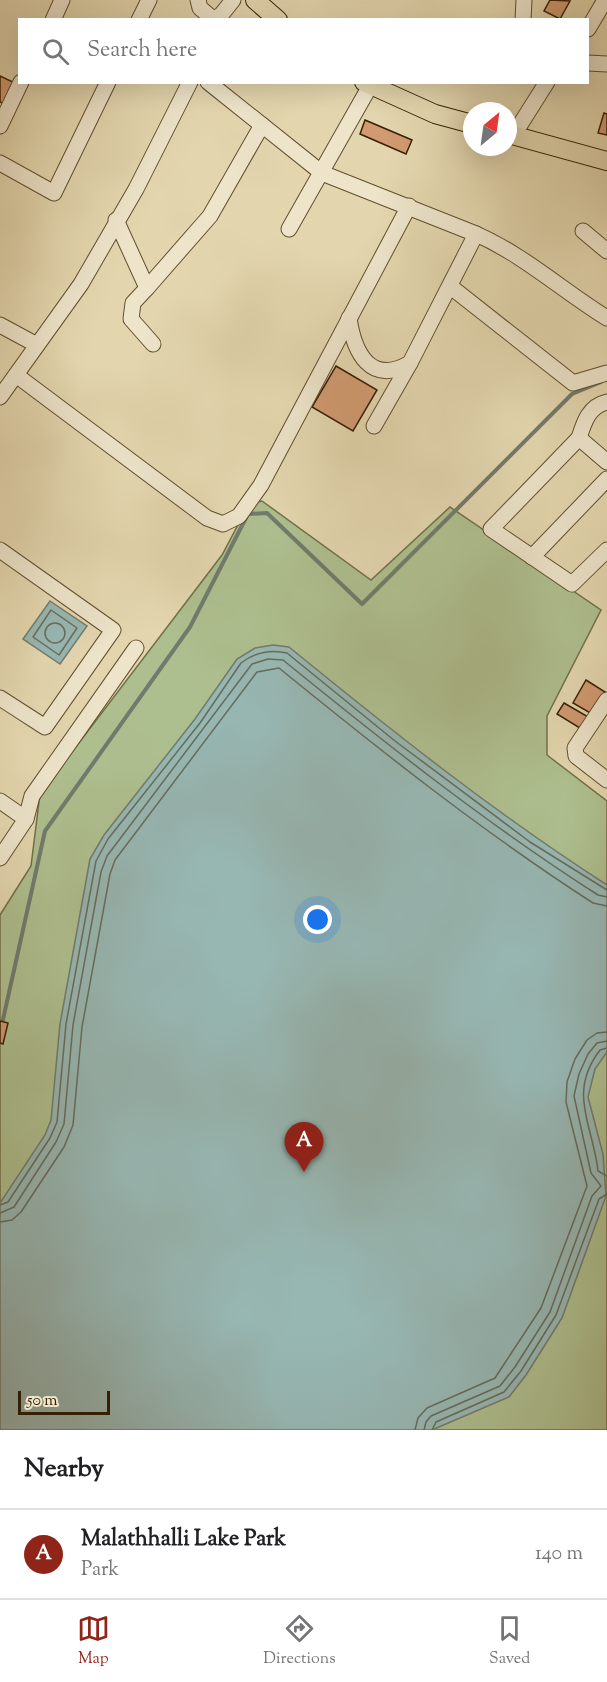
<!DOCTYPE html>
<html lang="en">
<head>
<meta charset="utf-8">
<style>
  body { margin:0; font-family:"Sorts Mill Goudy",serif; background:#f6f6f6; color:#202124 }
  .compass { position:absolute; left:463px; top:102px; width:54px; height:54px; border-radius:50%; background:#fff; box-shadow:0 6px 24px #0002; rotate:29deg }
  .scale { position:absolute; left:18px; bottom:15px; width:92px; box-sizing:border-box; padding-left:6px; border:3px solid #362005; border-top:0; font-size:16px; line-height:21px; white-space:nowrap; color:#362005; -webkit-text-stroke:4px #ede4ca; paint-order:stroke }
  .you { position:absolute; left:318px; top:920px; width:21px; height:21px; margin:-15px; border:4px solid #fff; border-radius:50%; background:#1a73e8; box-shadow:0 0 0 9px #1a73e833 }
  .badge { display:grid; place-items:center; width:39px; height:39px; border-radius:50%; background:#8f2418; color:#fff; font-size:20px; font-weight:700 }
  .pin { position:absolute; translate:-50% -50px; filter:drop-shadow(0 2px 3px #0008) }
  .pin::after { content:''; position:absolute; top:32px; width:21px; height:18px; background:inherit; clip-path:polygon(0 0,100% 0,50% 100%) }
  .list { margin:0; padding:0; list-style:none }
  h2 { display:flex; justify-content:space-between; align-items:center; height:78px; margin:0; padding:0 24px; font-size:26px }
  h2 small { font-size:20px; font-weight:400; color:#757577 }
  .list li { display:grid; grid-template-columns:39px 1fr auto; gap:18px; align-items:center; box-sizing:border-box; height:90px; padding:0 24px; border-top:2px solid #e0e0e0 }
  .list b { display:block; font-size:22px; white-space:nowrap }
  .list p { margin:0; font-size:20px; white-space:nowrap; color:#757577 }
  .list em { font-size:20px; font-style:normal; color:#757577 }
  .icon { flex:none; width:33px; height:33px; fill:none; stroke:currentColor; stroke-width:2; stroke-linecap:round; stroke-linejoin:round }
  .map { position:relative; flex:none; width:607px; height:1430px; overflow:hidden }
  .search { position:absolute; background:#fff; box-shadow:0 6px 24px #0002; left:18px; right:18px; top:18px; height:66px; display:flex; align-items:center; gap:15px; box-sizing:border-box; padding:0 21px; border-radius:0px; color:#757577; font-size:22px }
  .sheet { height:168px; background:#fff }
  nav { display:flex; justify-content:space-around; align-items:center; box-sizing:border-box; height:84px; border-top:2px solid #e0e0e0; background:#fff; font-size:16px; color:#757577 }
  nav a { display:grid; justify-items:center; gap:3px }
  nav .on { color:#8f2418 }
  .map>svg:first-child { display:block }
  .green { fill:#aebf8f; stroke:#72704a; stroke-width:1.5 }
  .water { fill:#97b7b3; stroke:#707b6d; stroke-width:1.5 }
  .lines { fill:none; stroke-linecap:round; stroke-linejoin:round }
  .shore { stroke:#666c5c; stroke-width:1.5 }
  .stream { stroke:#707b6d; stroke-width:4 }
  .building { fill:#d19a71; stroke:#362005; stroke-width:1.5 }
  .minor-casing { stroke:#614e2f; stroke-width:17 }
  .major-casing { stroke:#362005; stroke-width:20 }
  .minor { stroke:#ede4ca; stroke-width:15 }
  .major { stroke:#e3d6ae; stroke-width:18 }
</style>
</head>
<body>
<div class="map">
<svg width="607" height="1430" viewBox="0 0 607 1430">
  <rect width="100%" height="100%" fill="#e3d6ae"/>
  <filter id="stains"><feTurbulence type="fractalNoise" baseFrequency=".00333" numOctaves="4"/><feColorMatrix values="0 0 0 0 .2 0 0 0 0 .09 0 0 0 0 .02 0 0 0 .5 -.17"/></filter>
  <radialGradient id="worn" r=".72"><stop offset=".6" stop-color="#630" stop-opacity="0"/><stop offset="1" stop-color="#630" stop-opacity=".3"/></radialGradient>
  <path class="green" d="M262 501 371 580 450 507 601 610 547 716V755L607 801V1430H0V915L31 866 40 794 222 555 249 504Z"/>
  <g class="water">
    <path d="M50 601 87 626 60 664 23 639Z"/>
    <path d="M273 645 289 647C392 731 495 813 607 885V1052L595 1069 588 1097 603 1154 606 1196 562 1318 526 1375 509 1397 432 1430H0V1203L45 1135 51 1120 60 1024 90 859 104 835 195 719 237 659 255 648Z"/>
  </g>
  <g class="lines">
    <g class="shore">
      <path d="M51 610 77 628 59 655 33 637Z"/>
      <circle cx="55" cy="633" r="10"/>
      <path d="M607 1048 600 1050C567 1093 593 1125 598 1171L607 1176"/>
      <path d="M0 1205 8 1202 50 1138 57 1122 66 1024 96 861 108 839 200 723 241 663C254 653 270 649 287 653L395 741 530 842 607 890"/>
      <path d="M0 1213 14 1207 56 1142 64 1124 73 1025 101 872 107 856 252 664 268 659 283 660C385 743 487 824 598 895L607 897"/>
      <path d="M0 1222 12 1220 21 1212 64 1147 73 1125 82 1027 110 874 115 860 257 672 279 668C381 751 483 832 593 903L607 906"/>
      <path d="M415 1430 418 1418 427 1408 495 1378 541 1308 587 1186 566 1102 567 1082 575 1059 587 1040 597 1033 607 1032"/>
      <path d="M424 1430 426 1422 431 1416 500 1386 515 1367 550 1312 592 1196 601 1186 591 1173 574 1096 579 1074 588 1054 597 1043 607 1041"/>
      <path d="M432 1430 436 1422 504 1392 521 1371 556 1315 599 1199 607 1194"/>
    </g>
    <path class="stream" d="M2 1024 45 831 190 627 248 514 267 513 362 604 572 394 601 382"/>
  </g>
  <g class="building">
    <path d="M550 0 570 1 560 19 544 11Z"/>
    <path d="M0 76 17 84 6 105 0 102Z"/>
    <path d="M604 113 607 114V135L598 133Z"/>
    <path d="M365 120 412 140 406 154 360 134Z"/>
    <path d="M336 366 377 390 353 431 312 407Z"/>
    <path d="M586 680 605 692 592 714 573 703Z"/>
    <path d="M564 703 590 718 583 730 557 714Z"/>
    <path d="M0 1021 8 1023 3 1044 0 1043Z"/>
  </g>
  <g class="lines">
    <defs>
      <g id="minor">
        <path d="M198 0 200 8 213 19 221 15 233 0"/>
        <path d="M53 20 62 0"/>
        <path d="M139 20 149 0"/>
        <path d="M523 20 524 0"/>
        <path d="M588 29 605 0"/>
        <path d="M588 63 607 64"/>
        <path d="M208 82 322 173 476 234 410 363C370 386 354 352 349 318"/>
        <path d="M0 126 21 82"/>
        <path d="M513 136 547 82"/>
        <path d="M0 163 54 193 108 82"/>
        <path d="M116 220 147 288 210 216 262 125"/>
        <path d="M289 229 370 86"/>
        <path d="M583 231 607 251"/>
        <path d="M476 234C524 255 563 291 607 318"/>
        <path d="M451 287 573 383 607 373"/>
        <path d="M147 288 133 303 131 319 153 344"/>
        <path d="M0 325 37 345"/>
        <path d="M16 375 207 518 223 524 239 516 261 485 409 206"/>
        <path d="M0 397 81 284 136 189 190 82"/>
        <path d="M374 426 410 363"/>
        <path d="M579 438C584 422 589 406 607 402"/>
        <path d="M607 462 579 438 491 529 572 584 607 550"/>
        <path d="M0 550 113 630 45 727 0 698"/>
        <path d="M532 557 607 479"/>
        <path d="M607 700 575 748 576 756 607 780"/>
        <path d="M0 801 26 819 0 858"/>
        <path d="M26 819 32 796 136 648"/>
      </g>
      <g id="major">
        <path d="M255 0 278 20"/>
        <path d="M364 82 435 114 472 124"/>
        <path d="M508 134 607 161"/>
      </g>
    </defs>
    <use href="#minor" class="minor-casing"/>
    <use href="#major" class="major-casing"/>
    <use href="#minor" class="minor"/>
    <use href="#major" class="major"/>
  </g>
  <rect width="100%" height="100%" filter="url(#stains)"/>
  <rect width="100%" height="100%" fill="url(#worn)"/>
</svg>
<svg class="compass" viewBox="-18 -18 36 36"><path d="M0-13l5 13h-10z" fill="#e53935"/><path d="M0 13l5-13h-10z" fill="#757577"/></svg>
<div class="scale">50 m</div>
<div class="you"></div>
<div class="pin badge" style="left:304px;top:1172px">A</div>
<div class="search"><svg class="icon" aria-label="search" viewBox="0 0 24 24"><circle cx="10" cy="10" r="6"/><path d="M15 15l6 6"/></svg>Search here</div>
</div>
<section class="sheet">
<h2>Nearby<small></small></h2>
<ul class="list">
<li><span class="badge">A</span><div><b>Malathhalli Lake Park</b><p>Park</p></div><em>140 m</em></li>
</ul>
</section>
<nav>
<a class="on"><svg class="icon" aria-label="map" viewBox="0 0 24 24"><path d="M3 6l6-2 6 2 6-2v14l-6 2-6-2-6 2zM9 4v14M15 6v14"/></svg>Map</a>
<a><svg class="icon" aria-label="directions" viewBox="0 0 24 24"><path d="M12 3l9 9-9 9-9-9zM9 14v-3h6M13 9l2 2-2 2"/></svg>Directions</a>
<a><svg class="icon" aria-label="saved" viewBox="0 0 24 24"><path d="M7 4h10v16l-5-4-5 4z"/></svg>Saved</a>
</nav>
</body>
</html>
